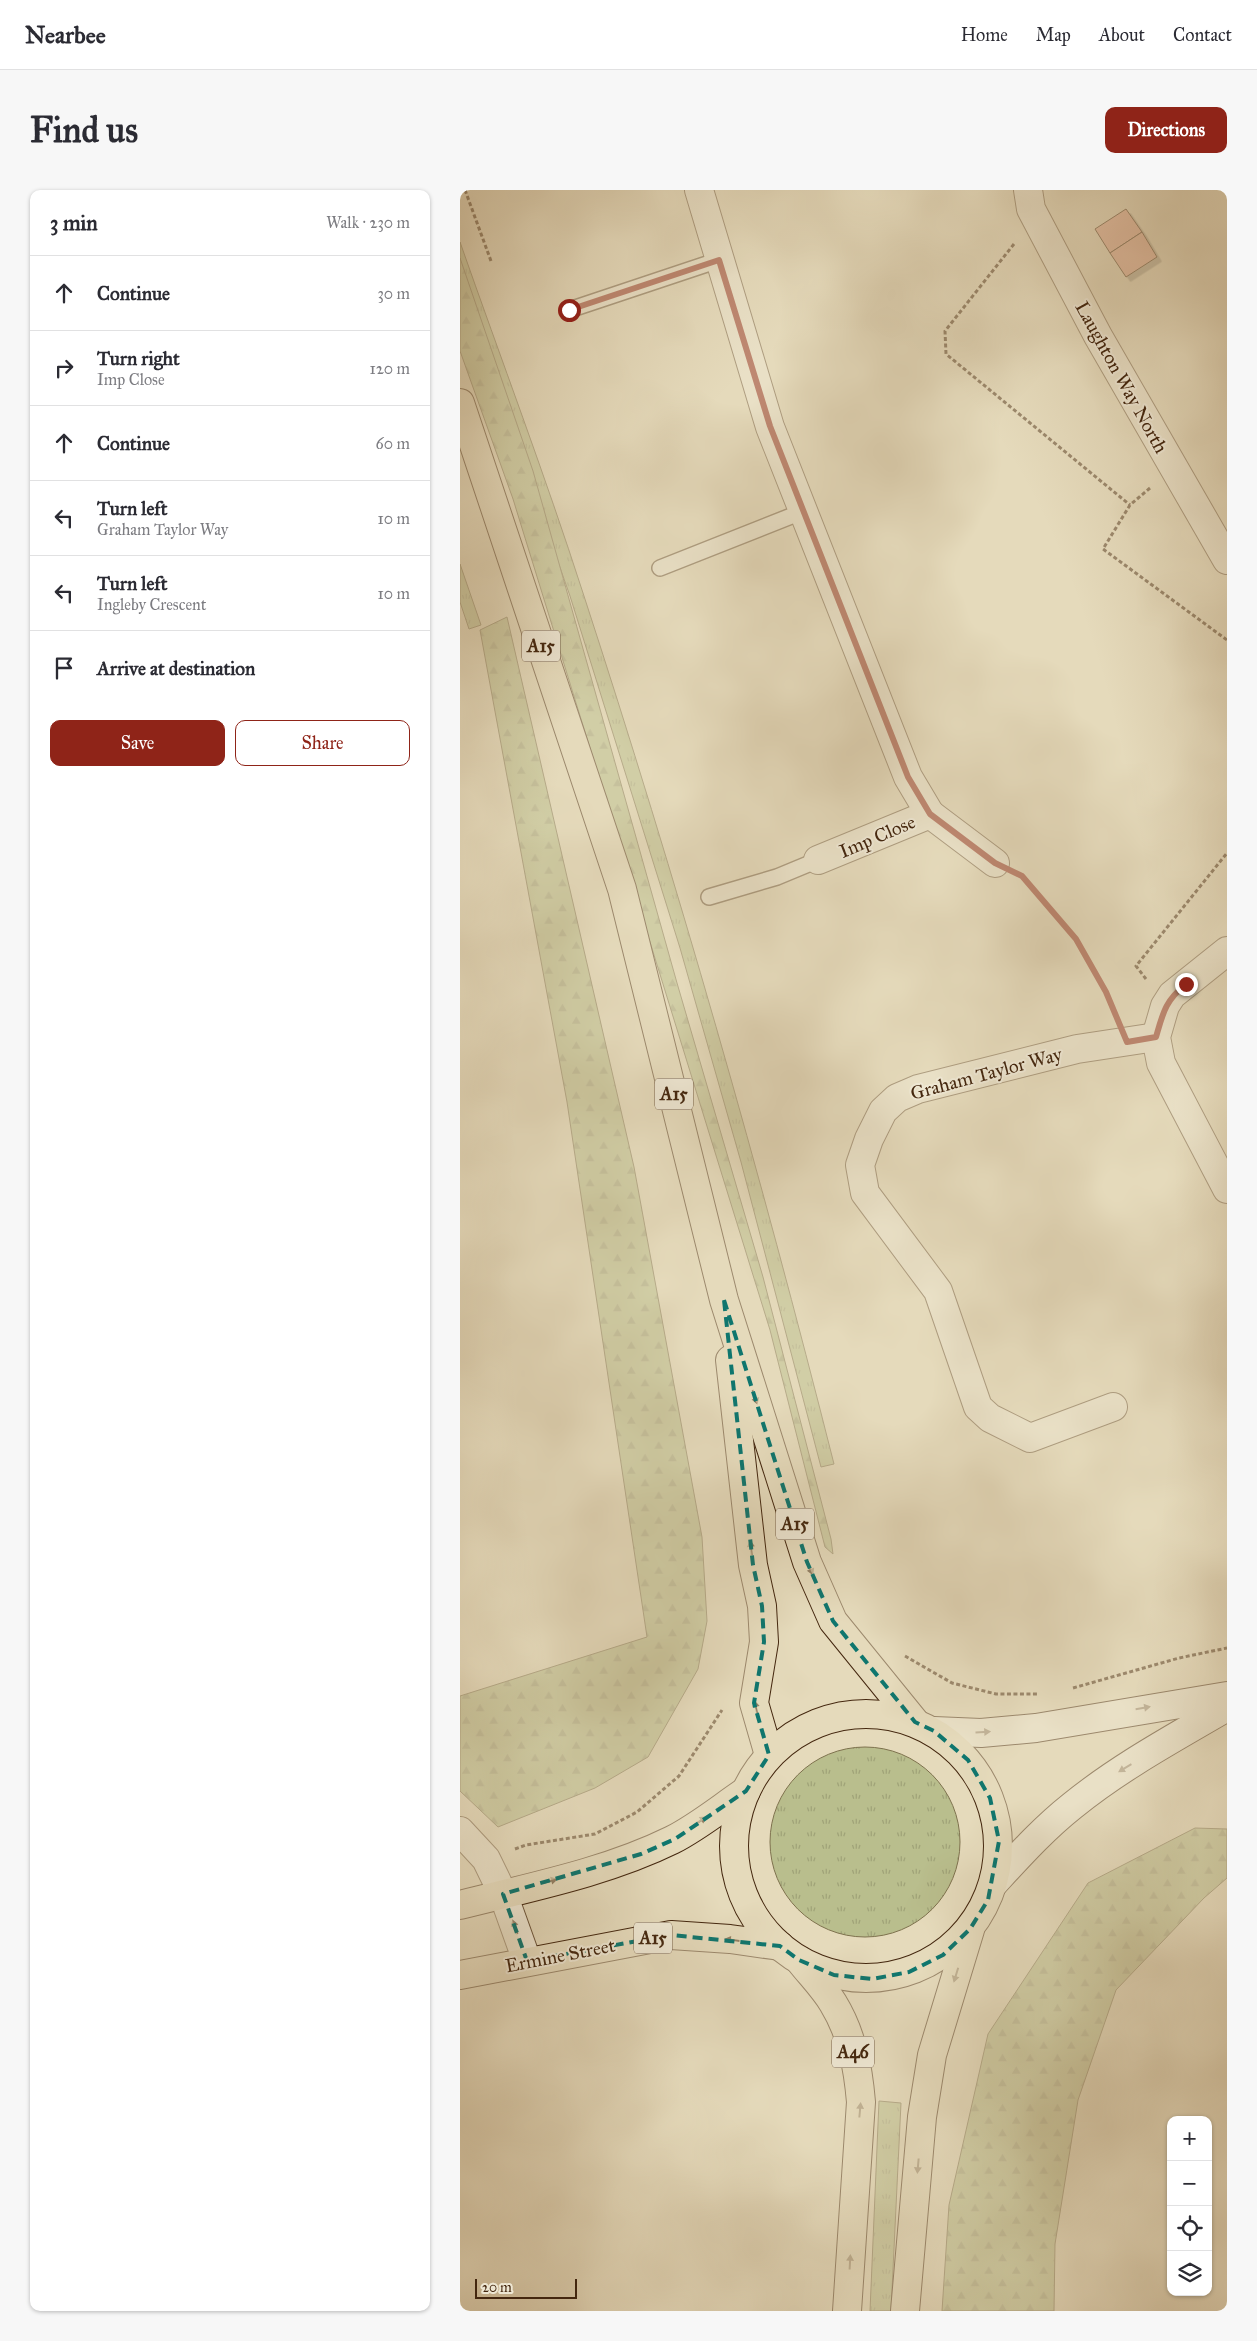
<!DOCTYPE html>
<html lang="en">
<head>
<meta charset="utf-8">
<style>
  body { margin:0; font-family:"IM FELL Great Primer",serif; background:#f7f7f7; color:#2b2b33 }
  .controls { position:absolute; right:15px; bottom:15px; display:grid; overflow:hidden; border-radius:10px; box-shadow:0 1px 4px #0004 }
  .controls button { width:45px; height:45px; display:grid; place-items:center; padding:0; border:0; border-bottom:1px solid #e1e1e2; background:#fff; color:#2b2b33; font:25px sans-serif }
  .scale { position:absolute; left:15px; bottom:12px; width:102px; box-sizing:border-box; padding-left:5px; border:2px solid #44270f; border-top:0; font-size:14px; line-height:18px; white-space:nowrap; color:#44270f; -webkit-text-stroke:4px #eee7d3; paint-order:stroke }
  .stop { position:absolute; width:15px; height:15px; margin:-11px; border:4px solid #8f2418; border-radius:50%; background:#fff }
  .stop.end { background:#8f2418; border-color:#fff; box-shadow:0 1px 5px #0008 }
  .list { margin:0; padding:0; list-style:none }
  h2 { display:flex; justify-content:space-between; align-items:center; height:65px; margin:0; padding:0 20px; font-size:21px }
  h2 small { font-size:16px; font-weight:400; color:#7c7c81 }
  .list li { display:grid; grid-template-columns:32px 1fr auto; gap:15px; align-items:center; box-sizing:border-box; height:75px; padding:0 20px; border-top:1px solid #e1e1e2 }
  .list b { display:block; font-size:19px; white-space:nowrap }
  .list p { margin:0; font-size:16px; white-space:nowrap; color:#7c7c81 }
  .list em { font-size:16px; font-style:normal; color:#7c7c81 }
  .actions { display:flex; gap:10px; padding:15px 20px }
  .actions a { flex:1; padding:11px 0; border:1px solid #8f2418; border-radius:10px; text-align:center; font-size:18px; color:#8f2418 }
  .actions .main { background:#8f2418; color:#fff }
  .icon { flex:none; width:28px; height:28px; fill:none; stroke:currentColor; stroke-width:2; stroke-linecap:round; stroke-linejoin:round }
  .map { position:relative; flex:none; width:767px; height:2121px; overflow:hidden; border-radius:10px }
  header { display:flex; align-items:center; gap:30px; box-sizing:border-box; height:70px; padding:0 25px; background:#fff; border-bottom:1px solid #e1e1e2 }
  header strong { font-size:24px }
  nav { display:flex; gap:28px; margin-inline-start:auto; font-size:18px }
  .intro { display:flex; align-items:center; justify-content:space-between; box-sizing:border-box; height:120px; padding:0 30px }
  h1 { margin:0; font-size:35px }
  .button { padding:12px 22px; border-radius:10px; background:#8f2418; color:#fff; font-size:18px; font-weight:700 }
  main { display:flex; gap:30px; padding:0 30px }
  aside { flex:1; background:#fff; border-radius:10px; box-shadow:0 1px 4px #0004 }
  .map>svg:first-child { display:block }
  .grass { fill:url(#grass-tufts); stroke:#7e724e }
  .forest { fill:url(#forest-firs); stroke:#7e724e }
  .building { fill:#e4a58c; stroke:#44270f; filter:url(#shadow) }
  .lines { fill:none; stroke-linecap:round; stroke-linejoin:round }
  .service-casing { stroke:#6c543a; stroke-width:18 }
  .minor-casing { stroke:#6c543a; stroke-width:30 }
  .secondary-casing { stroke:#44270f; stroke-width:30 }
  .trunk-casing { stroke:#44270f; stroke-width:30 }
  .path { stroke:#44270f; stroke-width:3; stroke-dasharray:4 2.5; stroke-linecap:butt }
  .service { stroke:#eee7d3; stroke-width:15 }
  .minor { stroke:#eee7d3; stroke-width:28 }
  .secondary { stroke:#eee7d3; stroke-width:28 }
  .trunk { stroke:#e5dabb; stroke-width:28 }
  .oneway { fill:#948065 }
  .oneway2 { fill:#998771 }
  .route { stroke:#8f2418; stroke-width:6 }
  .marked { fill:none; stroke:#0f766e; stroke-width:4; stroke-dasharray:10 6; stroke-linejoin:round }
  .labels { text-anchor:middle; stroke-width:4; stroke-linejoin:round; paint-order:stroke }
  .shield { fill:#eee7d3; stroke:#77614a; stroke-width:1 }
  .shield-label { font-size:18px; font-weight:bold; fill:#44270f }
  .street-label { font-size:19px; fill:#44270f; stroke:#eee7d3 }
</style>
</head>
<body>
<header>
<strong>Nearbee</strong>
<nav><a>Home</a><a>Map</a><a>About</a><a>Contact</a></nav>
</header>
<div class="intro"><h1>Find us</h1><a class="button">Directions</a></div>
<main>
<aside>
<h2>3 min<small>Walk · 230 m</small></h2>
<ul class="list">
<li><svg class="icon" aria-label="ahead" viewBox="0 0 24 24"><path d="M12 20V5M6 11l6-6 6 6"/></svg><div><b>Continue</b></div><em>30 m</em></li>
<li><svg class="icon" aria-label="right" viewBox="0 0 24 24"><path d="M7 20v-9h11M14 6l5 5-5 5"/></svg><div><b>Turn right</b><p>Imp Close</p></div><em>120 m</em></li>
<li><svg class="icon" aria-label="ahead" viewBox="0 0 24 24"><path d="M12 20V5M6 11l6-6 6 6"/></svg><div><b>Continue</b></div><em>60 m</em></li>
<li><svg class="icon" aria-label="left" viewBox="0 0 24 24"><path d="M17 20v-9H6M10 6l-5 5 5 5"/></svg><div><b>Turn left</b><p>Graham Taylor Way</p></div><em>10 m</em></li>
<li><svg class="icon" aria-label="left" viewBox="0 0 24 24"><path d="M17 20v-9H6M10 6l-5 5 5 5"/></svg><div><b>Turn left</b><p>Ingleby Crescent</p></div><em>10 m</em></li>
<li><svg class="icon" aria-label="arrive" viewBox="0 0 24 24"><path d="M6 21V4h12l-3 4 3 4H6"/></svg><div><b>Arrive at destination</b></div></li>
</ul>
<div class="actions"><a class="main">Save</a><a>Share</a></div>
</aside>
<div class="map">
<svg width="767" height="2121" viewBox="0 0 767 2121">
  <defs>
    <pattern id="grass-tufts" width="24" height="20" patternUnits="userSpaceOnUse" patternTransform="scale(1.25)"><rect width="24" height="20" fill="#b9be8d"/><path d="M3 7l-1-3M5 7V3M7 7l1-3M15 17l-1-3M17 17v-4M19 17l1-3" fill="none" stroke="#a0a378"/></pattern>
    <pattern id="forest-firs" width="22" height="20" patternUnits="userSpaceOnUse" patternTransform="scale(1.25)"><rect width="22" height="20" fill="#b9be8d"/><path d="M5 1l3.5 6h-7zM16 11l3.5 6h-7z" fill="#a0a378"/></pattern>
    <filter id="shadow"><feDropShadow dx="4.5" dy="4.5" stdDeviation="0" flood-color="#0004"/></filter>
  </defs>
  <rect width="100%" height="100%" fill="#e5dabb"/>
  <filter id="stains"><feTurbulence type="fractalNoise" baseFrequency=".004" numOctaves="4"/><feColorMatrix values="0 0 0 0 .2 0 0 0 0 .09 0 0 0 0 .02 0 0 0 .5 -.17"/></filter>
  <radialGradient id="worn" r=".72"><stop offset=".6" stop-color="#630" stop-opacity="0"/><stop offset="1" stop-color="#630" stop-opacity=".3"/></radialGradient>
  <g class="grass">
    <path d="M0 52C41 169 85 285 123 403 217 691 300 981 374 1274L361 1277 281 972 220 758 110 406 0 93Z"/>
    <path d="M0 374 21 435 9 439 0 412Z"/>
    <circle cx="405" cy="1652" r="95"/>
    <path d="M419 1911 441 1913 431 2121H410Z"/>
  </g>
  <g class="forest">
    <path d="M0 68 73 281 217 793 303 1087 371 1349 373 1364 365 1357 310 1140 53 309 0 161Z"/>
    <path d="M47 427 174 977 242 1347 247 1431 238 1479 188 1567 135 1598 38 1637 0 1601V1506L187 1447 107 912 20 440Z"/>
    <path d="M735 1638 767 1639V1688L744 1708 656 1800 618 1910 595 2054 594 2121H482L489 2015 528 1844 628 1693Z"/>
  </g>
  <g class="building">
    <path d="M666 19 682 42 650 63 635 39Z"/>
    <path d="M682 42 697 67 666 87 650 63Z"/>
  </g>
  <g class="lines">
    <defs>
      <g id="service">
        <path d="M109 120 259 70"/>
        <path d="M200 378 344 321"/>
        <path d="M249 707 317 687 358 670"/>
      </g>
      <g id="minor">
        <path d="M239 0 310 237 448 587 470 624 358 670"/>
        <path d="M568 0 571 19 638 146 767 370"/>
        <path d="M470 624 535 673"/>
        <path d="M767 761 712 805 705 816 696 847 701 873 767 999"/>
        <path d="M653 1217 570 1248 530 1228 518 1217 478 1101 405 1003 400 975 409 949 423 921 437 908 458 899 617 859 696 847"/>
        <path d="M0 1641 26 1669 43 1704 67 1771"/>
      </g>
      <g id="secondary">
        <path d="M474 1541 521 1543 576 1538 767 1506"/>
        <path d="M533 1694C558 1667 583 1639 612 1616 660 1577 714 1548 767 1517"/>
      </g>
      <g id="trunk">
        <path d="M0 213 162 699 264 1110 347 1372 373 1431 455 1532"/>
        <path d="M270 1170 293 1375 302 1416 304 1452 294 1513 309 1565"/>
        <circle cx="406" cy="1656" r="132"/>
        <path d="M0 1715C71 1697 147 1682 212 1650 238 1637 262 1617 286 1601"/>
        <path d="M340 1771C351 1785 364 1798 373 1813 392 1844 398 1877 401 1912L387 2121"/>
        <path d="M0 1785 211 1745 270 1749 320 1756"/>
        <path d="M445 2121 462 1927 472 1865 510 1740"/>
      </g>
    </defs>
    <use href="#service" class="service-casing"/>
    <use href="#minor" class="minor-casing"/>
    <use href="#secondary" class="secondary-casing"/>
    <use href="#trunk" class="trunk-casing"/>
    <g class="path">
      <path d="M5 0 31 71"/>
      <path d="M554 54 485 141 486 164 670 315"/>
      <path d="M690 298 670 315 643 359 767 450"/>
      <path d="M562 686 616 749 646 802 655 823"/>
      <path d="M686 789 676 776 767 663"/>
      <path d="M445 1466 492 1493 536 1504H577"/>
      <path d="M613 1498 719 1468 767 1458"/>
      <path d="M55 1659 66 1655 135 1644 177 1622 219 1586 262 1520"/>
    </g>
    <use href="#service" class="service"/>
    <use href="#minor" class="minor"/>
    <use href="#secondary" class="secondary"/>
    <use href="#trunk" class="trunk"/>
  </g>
  <defs><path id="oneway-solid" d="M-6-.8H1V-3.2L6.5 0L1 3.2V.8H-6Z" transform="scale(1.25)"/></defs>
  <g class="oneway">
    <use href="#oneway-solid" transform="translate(295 1207) rotate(72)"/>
    <use href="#oneway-solid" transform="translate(291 1358) rotate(-96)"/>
    <use href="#oneway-solid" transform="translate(350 1378) rotate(67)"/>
    <use href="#oneway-solid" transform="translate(296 1518) rotate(-102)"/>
    <use href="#oneway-solid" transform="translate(240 1631) rotate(-34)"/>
    <use href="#oneway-solid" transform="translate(90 1691) rotate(-15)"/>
    <use href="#oneway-solid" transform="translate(272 1750) rotate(-173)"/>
    <use href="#oneway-solid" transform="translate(496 1785) rotate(107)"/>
    <use href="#oneway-solid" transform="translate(400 1920) rotate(-85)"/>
    <use href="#oneway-solid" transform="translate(458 1976) rotate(95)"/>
    <use href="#oneway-solid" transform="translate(390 2072) rotate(-87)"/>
  </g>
  <g class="oneway2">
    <use href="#oneway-solid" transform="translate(683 1518) rotate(-10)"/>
    <use href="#oneway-solid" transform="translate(523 1542) rotate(-3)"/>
    <use href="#oneway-solid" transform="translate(665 1578) rotate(149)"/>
    <use href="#oneway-solid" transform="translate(55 1737) rotate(-109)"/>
  </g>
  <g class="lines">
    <path class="route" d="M109 120 259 70 310 236 448 587 470 624 535 673 562 686 616 749 646 802 667 852 696 847C703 823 705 811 726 794"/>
  </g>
  <path d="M0 0H767V2121H0ZM264 1110 347 1372 373 1431 455 1532 474 1541 508 1570 530 1608 539 1651 528 1710 510 1739 483 1765 449 1782 412 1789 374 1785 339 1770 320 1756 211 1745 67 1771 43 1704 181 1664 215 1649 286 1601 309 1565 294 1513 304 1452 302 1416 293 1375Z" fill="#e5dabb" fill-opacity=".55" fill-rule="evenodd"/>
  <path class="marked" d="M264 1110 347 1372 373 1431 455 1532 474 1541 508 1570 530 1608 539 1651 528 1710 510 1739 483 1765 449 1782 412 1789 374 1785 339 1770 320 1756 211 1745 67 1771 43 1704 181 1664 215 1649 286 1601 309 1565 294 1513 304 1452 302 1416 293 1375Z"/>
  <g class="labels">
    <g class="shield">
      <rect x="62" y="440.5" width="38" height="31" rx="4"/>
      <rect x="195" y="888.5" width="38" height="31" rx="4"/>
      <rect x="316" y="1318.5" width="38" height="31" rx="4"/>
      <rect x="174" y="1732.5" width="38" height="31" rx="4"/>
      <rect x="372" y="1846.5" width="42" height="31" rx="4"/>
    </g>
    <g class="shield-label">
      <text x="81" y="462">A15</text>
      <text x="214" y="910">A15</text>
      <text x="335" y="1340">A15</text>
      <text x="193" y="1754">A15</text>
      <text x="393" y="1868">A46</text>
    </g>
    <g class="street-label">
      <text transform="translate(662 187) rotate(61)" y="7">Laughton Way North</text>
      <text transform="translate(417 646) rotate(-23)" y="7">Imp Close</text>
      <text transform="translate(526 883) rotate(-15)" y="7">Graham Taylor Way</text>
      <text transform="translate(100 1765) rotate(-11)" y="7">Ermine Street</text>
    </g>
  </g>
  <rect width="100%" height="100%" filter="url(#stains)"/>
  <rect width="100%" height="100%" fill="url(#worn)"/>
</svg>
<div class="controls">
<button>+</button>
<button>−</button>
<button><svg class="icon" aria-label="locate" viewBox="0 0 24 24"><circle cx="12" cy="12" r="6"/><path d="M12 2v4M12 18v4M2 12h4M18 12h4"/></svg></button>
<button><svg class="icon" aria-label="layers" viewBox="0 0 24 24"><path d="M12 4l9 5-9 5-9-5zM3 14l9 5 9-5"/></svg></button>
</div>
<div class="scale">20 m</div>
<div class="stop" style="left:109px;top:120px"></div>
<div class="stop end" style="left:726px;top:794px"></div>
</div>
</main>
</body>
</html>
